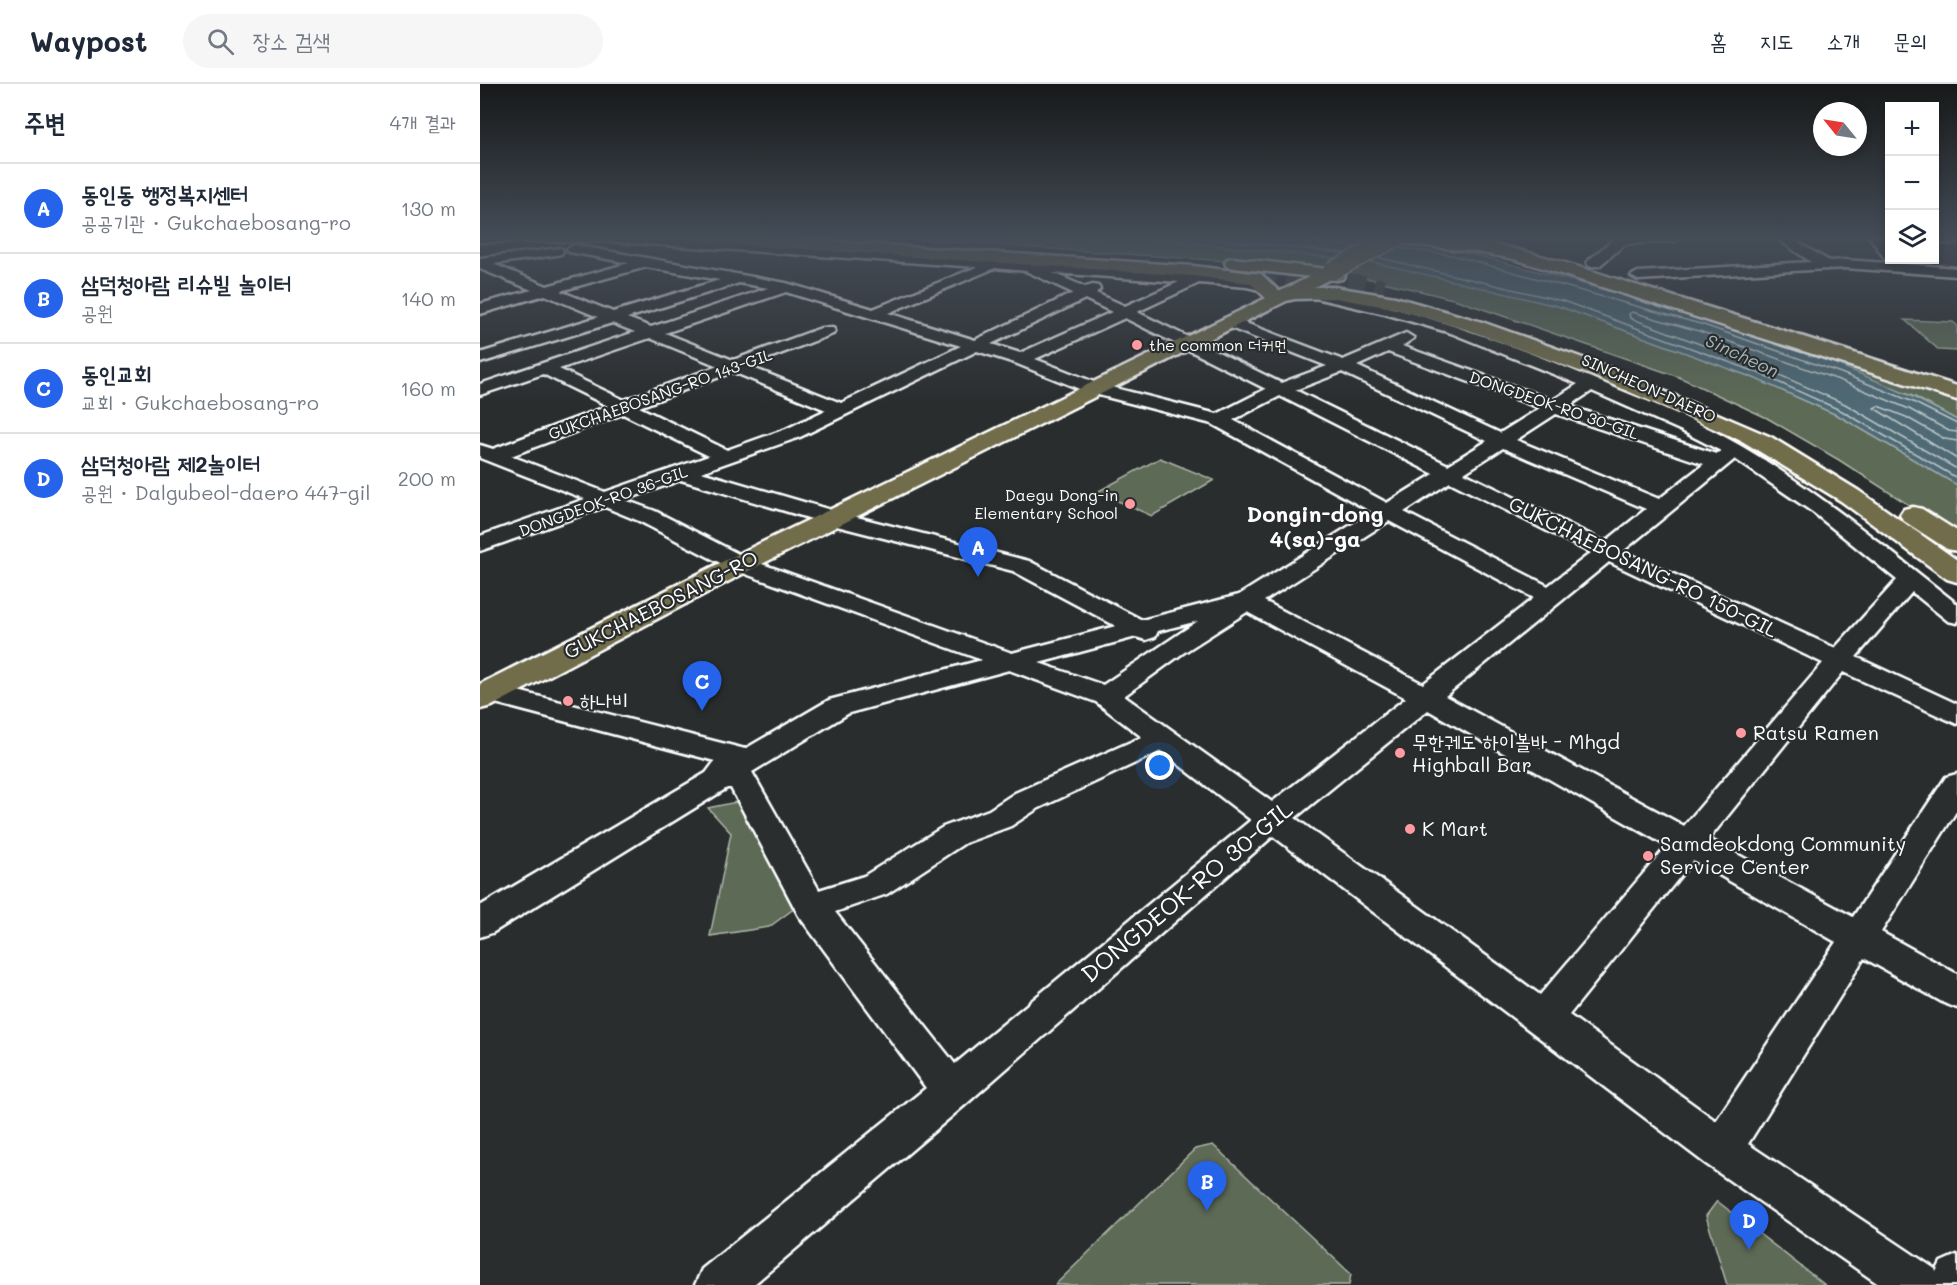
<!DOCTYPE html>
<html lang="ko">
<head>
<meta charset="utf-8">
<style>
  body { margin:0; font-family:Mali,"Poor Story",sans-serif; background:#f6f6f7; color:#1f2937 }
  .controls { position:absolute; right:18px; top:18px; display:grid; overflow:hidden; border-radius:0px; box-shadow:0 3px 9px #0003 }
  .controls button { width:54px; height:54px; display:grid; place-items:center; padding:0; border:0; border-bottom:2px solid #e0e1e3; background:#fff; color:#1f2937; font:30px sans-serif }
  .compass { position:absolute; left:1333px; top:18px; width:54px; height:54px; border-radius:50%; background:#fff; box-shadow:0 3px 9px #0003; rotate:300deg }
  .you { position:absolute; left:680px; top:682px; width:21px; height:21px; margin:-15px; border:4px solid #fff; border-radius:50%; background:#1a73e8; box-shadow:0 0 0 9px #1a73e833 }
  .badge { display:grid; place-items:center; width:39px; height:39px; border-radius:50%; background:#2563eb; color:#fff; font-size:20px; font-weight:700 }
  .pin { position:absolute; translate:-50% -50px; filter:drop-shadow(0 2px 3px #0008) }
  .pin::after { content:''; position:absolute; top:32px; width:21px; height:18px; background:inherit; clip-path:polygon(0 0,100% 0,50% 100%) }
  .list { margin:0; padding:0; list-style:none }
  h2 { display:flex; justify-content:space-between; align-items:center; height:78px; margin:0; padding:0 24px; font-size:26px }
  h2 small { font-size:20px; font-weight:400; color:#747a83 }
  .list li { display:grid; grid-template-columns:39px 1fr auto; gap:18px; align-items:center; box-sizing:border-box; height:90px; padding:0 24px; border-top:2px solid #e0e1e3 }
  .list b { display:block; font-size:22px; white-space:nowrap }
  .list p { margin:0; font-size:20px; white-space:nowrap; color:#747a83 }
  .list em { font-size:20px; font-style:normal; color:#747a83 }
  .icon { flex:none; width:33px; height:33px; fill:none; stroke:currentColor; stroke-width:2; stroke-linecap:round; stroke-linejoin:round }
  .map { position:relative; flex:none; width:1477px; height:1201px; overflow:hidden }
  header { display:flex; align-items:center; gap:36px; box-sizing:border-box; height:84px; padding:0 30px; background:#fff; border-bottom:2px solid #e0e1e3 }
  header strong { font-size:28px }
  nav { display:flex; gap:33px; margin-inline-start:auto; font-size:21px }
  .search { width:420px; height:54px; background:#f6f6f7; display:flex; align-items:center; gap:15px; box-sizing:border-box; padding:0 21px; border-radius:33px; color:#747a83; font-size:22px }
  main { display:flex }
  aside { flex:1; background:#fff }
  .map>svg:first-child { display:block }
  .green { fill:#5d6b54; stroke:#aeb5aa; stroke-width:1.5 }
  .water { fill:#4f6b74; stroke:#95a6ac; stroke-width:1.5 }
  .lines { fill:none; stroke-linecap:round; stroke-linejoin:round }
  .shore { stroke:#b9c4c7; stroke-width:1.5 }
  .highway-tunnel { stroke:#3f4243; stroke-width:18; stroke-dasharray:18 9; stroke-linecap:butt }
  .minor-casing { stroke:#fff; stroke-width:5 }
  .major-casing { stroke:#fff; stroke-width:5 }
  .highway-casing { stroke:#fff; stroke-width:5 }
  .minor { fill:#2a2d2e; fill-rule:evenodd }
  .major { fill:#716d4b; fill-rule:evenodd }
  .highway { fill:#716d4b; fill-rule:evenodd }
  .major-bridge-casing { stroke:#fff; stroke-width:20; stroke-linecap:butt }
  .major-bridge { stroke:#716d4b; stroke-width:18 }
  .poi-dot { fill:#ff9aa2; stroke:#2a2d2e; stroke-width:2 }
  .labels { text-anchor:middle; stroke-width:4.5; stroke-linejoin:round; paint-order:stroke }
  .far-poi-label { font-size:16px; fill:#fff; stroke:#2a2d2e; text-anchor:start }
  .far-street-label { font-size:16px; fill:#fff; stroke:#2a2d2e }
  .far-water-label { font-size:18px; font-style:italic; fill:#a7b5ba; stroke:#2a2d2e }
  .street-label { font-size:20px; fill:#fff; stroke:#2a2d2e }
  .poi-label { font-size:20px; fill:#fff; stroke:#2a2d2e; text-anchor:start }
  .quarter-label { font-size:22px; font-weight:bold; fill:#fff; stroke:#2a2d2e }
  .near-street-label { font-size:24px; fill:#fff; stroke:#2a2d2e }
</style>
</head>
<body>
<header>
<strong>Waypost</strong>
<div class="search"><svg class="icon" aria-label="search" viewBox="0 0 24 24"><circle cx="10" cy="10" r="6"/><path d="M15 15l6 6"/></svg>장소 검색</div>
<nav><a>홈</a><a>지도</a><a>소개</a><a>문의</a></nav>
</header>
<main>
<aside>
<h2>주변<small>4개 결과</small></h2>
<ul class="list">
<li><span class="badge">A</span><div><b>동인동 행정복지센터</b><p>공공기관 · Gukchaebosang-ro</p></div><em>130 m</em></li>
<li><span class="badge">B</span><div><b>삼덕청아람 리슈빌 놀이터</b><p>공원</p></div><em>140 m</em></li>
<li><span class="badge">C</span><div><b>동인교회</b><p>교회 · Gukchaebosang-ro</p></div><em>160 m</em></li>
<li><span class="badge">D</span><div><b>삼덕청아람 제2놀이터</b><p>공원 · Dalgubeol-daero 447-gil</p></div><em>200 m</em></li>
</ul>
</aside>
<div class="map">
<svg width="1477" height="1201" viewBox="0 0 1477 1201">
  <rect width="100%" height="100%" fill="#2a2d2e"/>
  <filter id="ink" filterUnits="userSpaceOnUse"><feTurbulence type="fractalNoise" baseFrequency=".0167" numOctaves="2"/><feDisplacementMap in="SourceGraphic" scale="12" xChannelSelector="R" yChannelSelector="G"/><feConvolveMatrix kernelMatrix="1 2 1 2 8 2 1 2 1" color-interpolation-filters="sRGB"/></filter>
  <g filter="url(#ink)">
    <g class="green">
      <path d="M397 153H656L893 178 960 193 1081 223 1274 294 1359 332 1477 401V452L1359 376 1287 334 1199 293 977 216 874 191 792 180Z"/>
      <path d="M1075 184 1477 313V336L1435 313 1226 235 1069 190Z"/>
      <path d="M1425 236 1473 238 1477 241V267L1459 266Z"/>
      <path d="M680 374 734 396 672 432 617 408Z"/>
      <path d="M261 717 327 815 289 843 230 852 251 749 228 724Z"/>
      <path d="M733 1061 871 1190 869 1201H575L715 1065Z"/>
      <path d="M1237 1117 1345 1201H1247L1226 1132Z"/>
    </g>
    <path class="water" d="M656 153C704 153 752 153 801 153 825 153 849 151 873 153 964 158 1051 185 1138 210 1253 243 1372 278 1477 336V401L1359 332 1274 294 1081 223 893 178Z"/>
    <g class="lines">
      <g class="shore">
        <path d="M717 153 864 169"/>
        <path d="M791 153 876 163"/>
        <path d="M920 164 972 171 1224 241 1361 289 1433 318 1477 340"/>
        <path d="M900 174 1083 217 1276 288 1362 327 1477 394"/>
        <path d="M1477 348 1469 347 1429 325 1359 296 1222 248 1152 228 1149 230 1150 234 1279 282 1365 320 1477 385"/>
        <path d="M1477 357 1465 355 1426 333 1398 322 1394 324 1477 375"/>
      </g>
      <g class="highway-tunnel">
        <path d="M814 189 904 204"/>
        <path d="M779 190 837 197"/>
      </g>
      <defs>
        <g id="minor">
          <path d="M0 153H181L545 177 767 195 789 200 791 203 784 207 767 203 719 199 657 228 801 299 847 282 743 241 741 238 743 235H755L863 276 926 249 934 254 922 262 1073 316 1098 300 971 249 905 230 831 213 829 210 831 207 836 206C945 228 1035 261 1137 305 1179 322 1222 339 1261 362 1338 407 1407 465 1477 520V539L1468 537 1432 508 1376 573 1477 620V640L1363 588 1229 755 1373 833 1466 693 1477 690V726L1401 848 1477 890V924L1464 919 1384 874 1268 1060 1455 1185 1456 1188 1461 1178 1477 1171V1201H1400L1226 1080 793 752 486 1020 273 1201H215L222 1185 446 1004 319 832 251 704H247L12 849 0 853V822L226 689 235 677 0 615V603L10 600 265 665 349 616 502 576 252 485 159 437 125 423 0 467V452L105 415 0 374V361L13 365 128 322 63 290 0 311V300L155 248 132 239 0 279V269L118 233 65 211 0 230V220L52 206 0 185V174L81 164 83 167 81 170 76 171 13 180 67 202 149 179 89 168 87 165 94 161 306 199 393 225 497 183 125 157 0 158ZM166 183 240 196 133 228 80 207ZM515 184 546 187 593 209 495 256 408 229ZM573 189 699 198 645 222 616 209 620 205 618 202 613 201 605 203ZM259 199 288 204 171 243 147 234ZM306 208 481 262 361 319 268 282 353 250 355 247 353 244H341L253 276 185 249ZM605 215 632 228 540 269 511 260ZM645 234 786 305 737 330 619 300 555 275ZM170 254 238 282 144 316 79 285ZM497 267 535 279 607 308 732 340 892 428 759 511 662 536 549 477 361 429 221 388 320 353ZM908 268 1060 324 1020 349 877 282ZM253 288 346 326 306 345 247 366 159 323ZM862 288 1007 357 968 381 815 306ZM1112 307 1202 347 1241 367 1236 370 1089 322ZM800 312 954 390 907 419 753 336ZM143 330 229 372 125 408 31 372ZM1076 330 1224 380 1179 415 1036 356ZM1023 364 1166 425 1125 458 984 389ZM1255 375 1334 429 1417 496 1355 564 1143 467ZM201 396 345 439 533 487 636 542 532 569 268 475 175 427 145 416ZM970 398 1111 469 1068 502 924 428ZM909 437 1054 514 943 600 784 517ZM1129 478 1343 579 1204 742 965 612ZM767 528 926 614 792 718 644 612 703 569ZM718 537 623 601 559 579 656 553 666 556 675 553 678 547ZM529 586 616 618 662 653 535 709 509 726 463 743 384 792 339 806 272 688 369 629ZM948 626 1187 762 1060 911 815 734ZM681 667 771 736 475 980 355 828 407 810 485 759 531 742 557 725ZM1213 776 1356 858 1236 1037 1089 931Z"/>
          <path d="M1136 153H1203L1196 157 1145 160 1119 182H1109L1107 179 1109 176Z"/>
          <path d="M1295 153H1309L1349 177 1365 176 1477 184V192L1365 184 1158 196 1151 192 1158 188 1331 178Z"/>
          <path d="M1390 153H1402L1410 162V176H1412L1405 175Z"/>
          <rect x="1454" y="153" width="23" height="6"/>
        </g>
        <g id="major">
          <path d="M901 153C993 143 1086 180 1172 206 1274 237 1376 269 1477 302V316L1034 175 991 167 909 158Z"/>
          <path d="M852 182 858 183 861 187 858 191 270 486 12 622 0 625V600L250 474Z"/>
        </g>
        <g id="highway">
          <path d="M213 153H284L713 182 781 190 800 208 835 203H855L915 213 1002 238 1128 283 1291 353 1379 407 1477 476V498L1467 495 1361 417 1262 357 1113 292 988 246 913 224 855 214 815 215 796 219 790 218 770 199 713 192 221 158Z"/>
          <path d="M753 174 856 186 862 187 865 191 862 195 856 196 747 183 745 179 747 175Z"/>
          <path d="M1433 423 1442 425 1477 447V467L1467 465 1424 437 1420 431 1424 425Z"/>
        </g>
      </defs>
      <use href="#minor" class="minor-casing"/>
      <use href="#major" class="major-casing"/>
      <use href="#highway" class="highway-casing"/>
      <use href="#minor" class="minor"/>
      <use href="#major" class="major"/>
      <use href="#highway" class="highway"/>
      <defs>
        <path id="major-bridge" d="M852 187 917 153"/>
      </defs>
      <use href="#major-bridge" class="major-bridge-casing"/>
      <use href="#major-bridge" class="major-bridge"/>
    </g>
  </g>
  <linearGradient id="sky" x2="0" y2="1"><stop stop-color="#171919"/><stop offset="0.48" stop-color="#444c57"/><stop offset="1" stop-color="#444c57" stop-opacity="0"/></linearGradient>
  <rect width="1477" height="321" fill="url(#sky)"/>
  <g class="poi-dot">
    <circle cx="657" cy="261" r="6"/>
    <circle cx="650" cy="420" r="6"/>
    <circle cx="88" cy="617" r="6"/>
    <circle cx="1261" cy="649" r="6"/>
    <circle cx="920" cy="669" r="6"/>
    <circle cx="930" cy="745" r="6"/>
    <circle cx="1168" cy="772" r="6"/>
  </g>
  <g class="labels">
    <g class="far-poi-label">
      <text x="669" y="267">the common 더커먼</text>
      <text x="638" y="417" text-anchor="end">Daegu Dong-in<tspan x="638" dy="18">Elementary School</tspan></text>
    </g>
    <g class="far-street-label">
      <text transform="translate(1169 304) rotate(24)" y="6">SINCHEON-DAERO</text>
      <text transform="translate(180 310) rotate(-20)" y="6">GUKCHAEBOSANG-RO 143-GIL</text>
      <text transform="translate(1074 321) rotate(19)" y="6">DONGDEOK-RO 30-GIL</text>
      <text transform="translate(123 417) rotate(-20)" y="6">DONGDEOK-RO 36-GIL</text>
    </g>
    <g class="far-water-label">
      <text transform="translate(1262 272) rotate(25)" y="6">Sincheon</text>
    </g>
    <g class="street-label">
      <text transform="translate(1163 483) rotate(26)" y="7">GUKCHAEBOSANG-RO 150-GIL</text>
      <text transform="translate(181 521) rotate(-27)" y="7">GUKCHAEBOSANG-RO</text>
    </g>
    <g class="poi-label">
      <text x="100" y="624">하나비</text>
      <text x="1273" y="656">Ratsu Ramen</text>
      <text x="932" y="665">무한궤도 하이볼바 - Mhgd<tspan x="932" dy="23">Highball Bar</tspan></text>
      <text x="942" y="752">K Mart</text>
      <text x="1180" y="767">Samdeokdong Community<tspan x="1180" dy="23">Service Center</tspan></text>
    </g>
    <g class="quarter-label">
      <text x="835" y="438">Dongin-dong<tspan x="835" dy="25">4(sa)-ga</tspan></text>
    </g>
    <g class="near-street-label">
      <text transform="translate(707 808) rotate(-40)" y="8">DONGDEOK-RO 30-GIL</text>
    </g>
  </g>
</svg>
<div class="controls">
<button>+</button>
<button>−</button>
<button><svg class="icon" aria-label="layers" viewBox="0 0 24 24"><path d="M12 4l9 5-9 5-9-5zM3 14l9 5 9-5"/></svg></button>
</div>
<svg class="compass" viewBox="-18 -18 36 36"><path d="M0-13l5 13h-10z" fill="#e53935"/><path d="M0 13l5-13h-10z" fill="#747a83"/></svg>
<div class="you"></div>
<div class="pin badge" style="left:498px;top:493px">A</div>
<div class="pin badge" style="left:727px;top:1127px">B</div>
<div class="pin badge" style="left:222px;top:627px">C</div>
<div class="pin badge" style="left:1269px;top:1166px">D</div>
</div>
</main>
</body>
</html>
